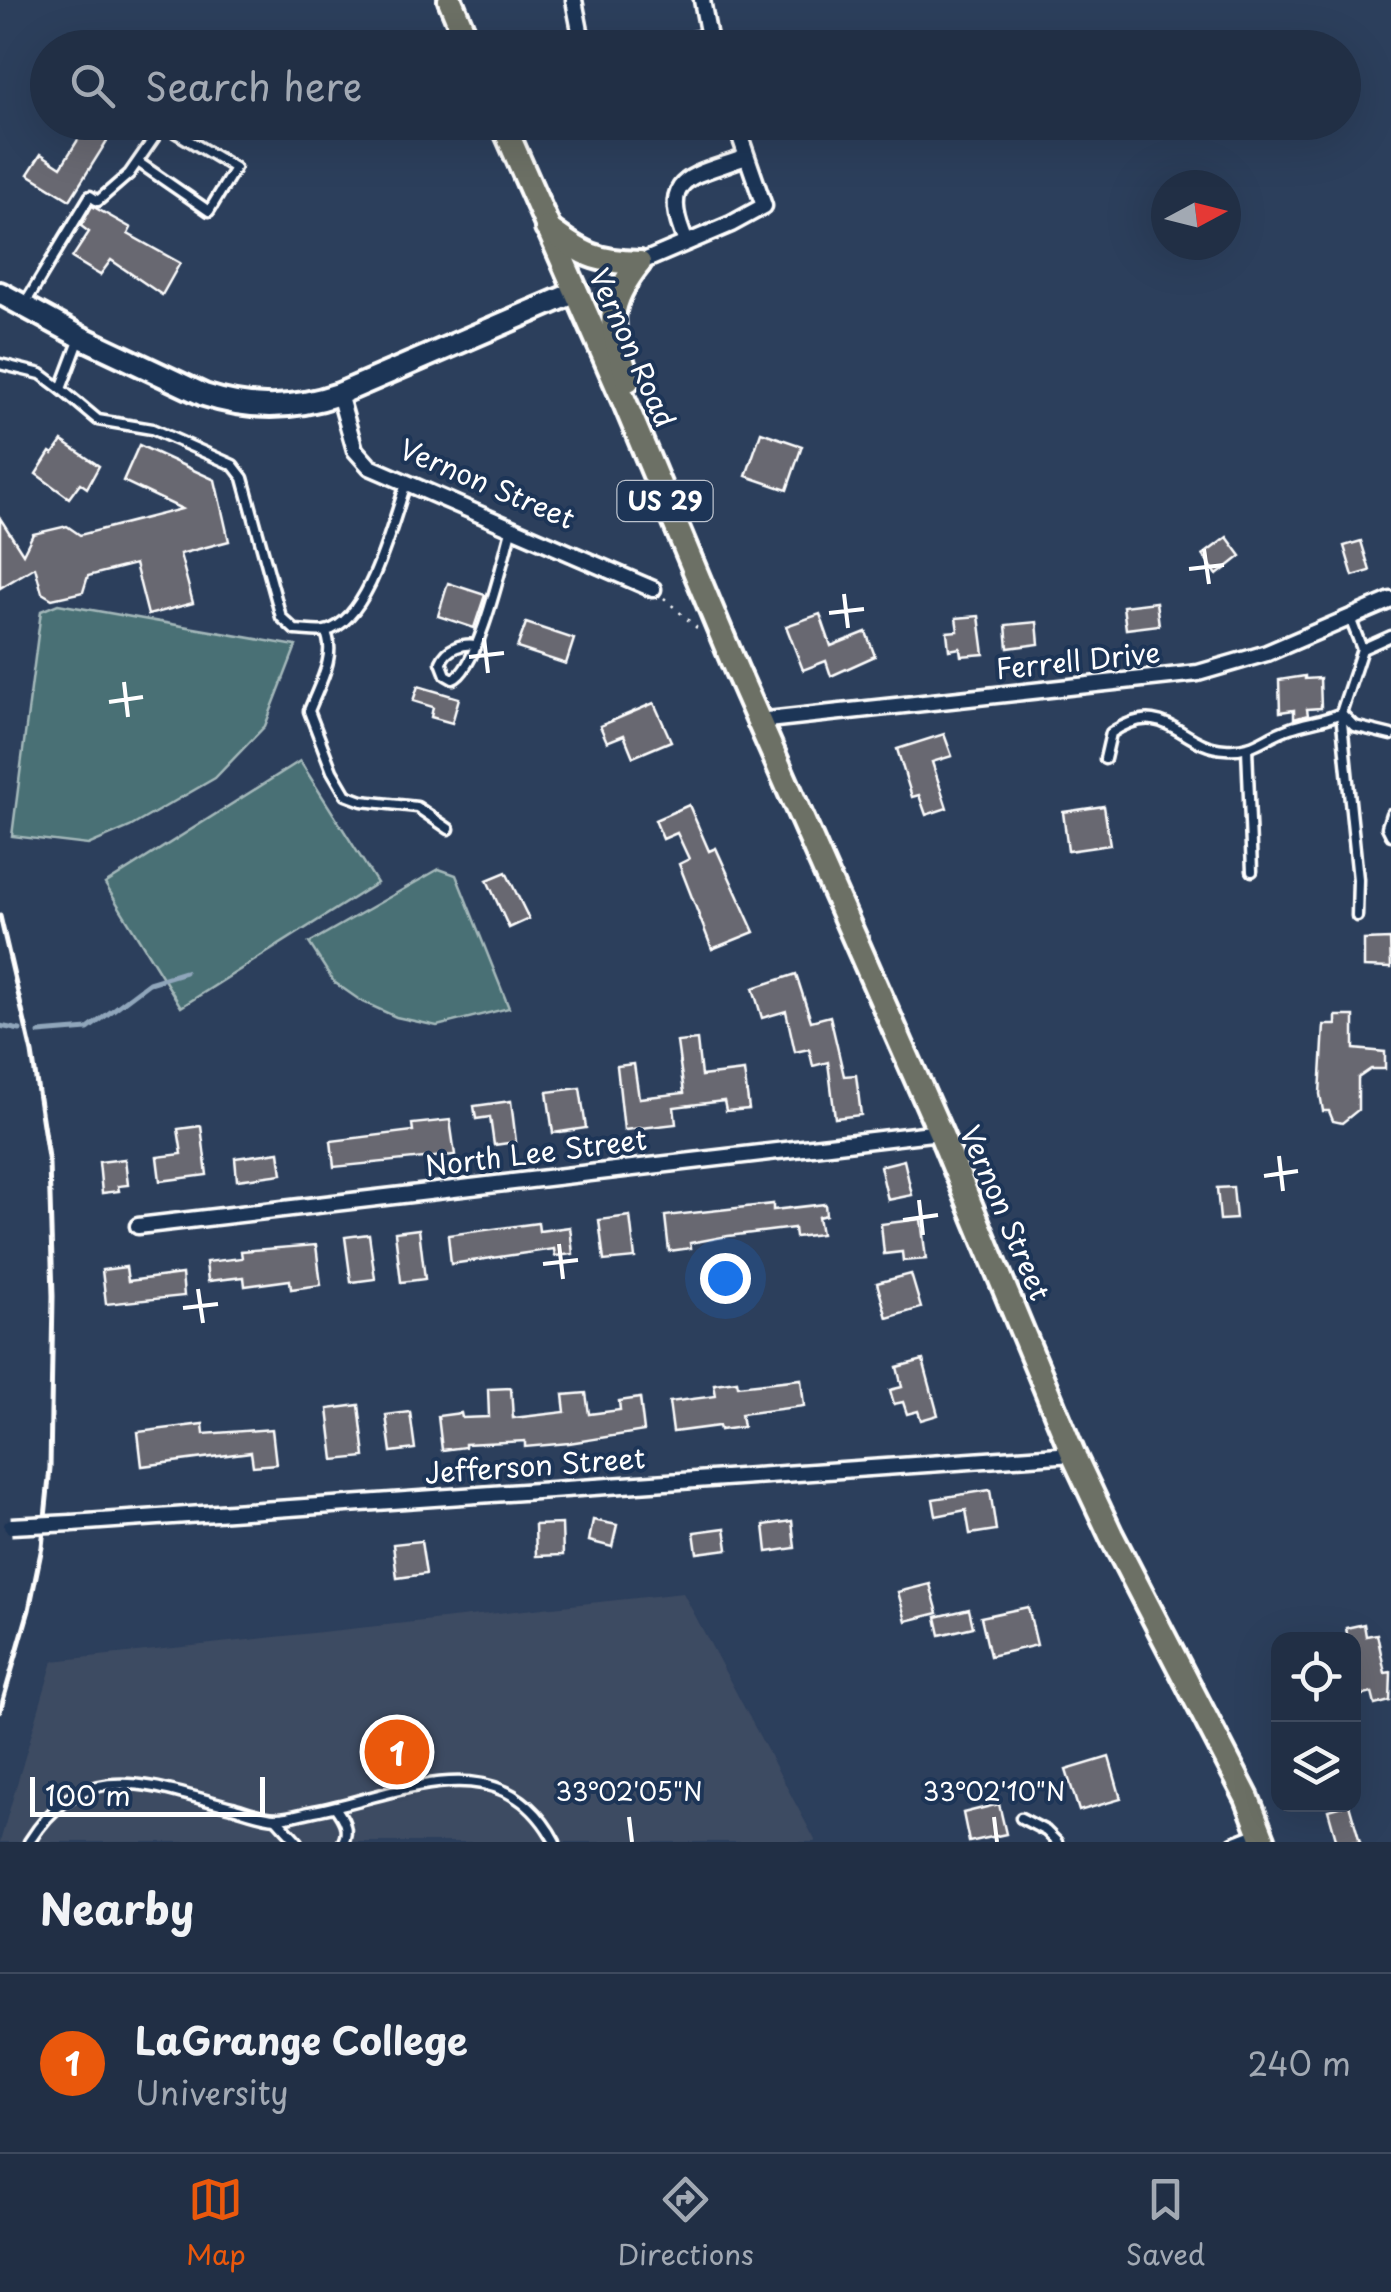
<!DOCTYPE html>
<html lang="en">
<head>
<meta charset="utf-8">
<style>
  body { margin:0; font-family:"Playpen Sans",sans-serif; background:#2d3b50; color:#f1f3f6 }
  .controls { position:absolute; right:30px; bottom:30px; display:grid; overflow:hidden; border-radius:20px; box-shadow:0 10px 40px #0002 }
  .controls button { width:90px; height:90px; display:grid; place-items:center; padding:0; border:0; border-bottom:2px solid #3e4a5e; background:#212f45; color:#f1f3f6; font:50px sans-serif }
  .compass { position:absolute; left:1151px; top:170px; width:90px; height:90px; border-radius:50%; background:#212f45; box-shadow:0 10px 40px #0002; rotate:83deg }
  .scale { position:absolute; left:30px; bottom:25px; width:235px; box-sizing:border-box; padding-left:10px; border:5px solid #fff; border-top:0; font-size:28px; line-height:35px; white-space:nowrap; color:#fff; -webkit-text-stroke:8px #1d3557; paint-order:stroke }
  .you { position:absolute; left:725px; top:1278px; width:35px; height:35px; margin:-25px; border:8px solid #fff; border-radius:50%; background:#1a73e8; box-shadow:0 0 0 15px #1a73e833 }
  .badge { display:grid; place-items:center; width:65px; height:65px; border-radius:50%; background:#ea580c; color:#fff; font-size:32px; font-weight:700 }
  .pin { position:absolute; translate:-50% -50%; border:5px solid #fff; box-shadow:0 2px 10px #0006 }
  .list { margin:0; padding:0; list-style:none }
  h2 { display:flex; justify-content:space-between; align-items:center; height:130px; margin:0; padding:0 40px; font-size:42px }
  h2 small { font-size:32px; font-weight:400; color:#a2a9b3 }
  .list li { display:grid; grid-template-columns:65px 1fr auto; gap:30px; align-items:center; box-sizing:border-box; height:180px; padding:0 40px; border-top:2px solid #3e4a5e }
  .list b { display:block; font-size:38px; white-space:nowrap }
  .list p { margin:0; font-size:32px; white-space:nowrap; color:#a2a9b3 }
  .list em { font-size:32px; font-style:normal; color:#a2a9b3 }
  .icon { flex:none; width:55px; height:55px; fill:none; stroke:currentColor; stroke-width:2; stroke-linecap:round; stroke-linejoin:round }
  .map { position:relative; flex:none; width:1391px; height:1842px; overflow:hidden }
  .search { position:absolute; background:#212f45; box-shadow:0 10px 40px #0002; left:30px; right:30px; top:30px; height:110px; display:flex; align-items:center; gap:25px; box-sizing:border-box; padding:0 35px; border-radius:55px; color:#a2a9b3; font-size:38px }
  .sheet { height:310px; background:#212f45 }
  nav { display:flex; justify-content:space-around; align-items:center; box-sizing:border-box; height:140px; border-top:2px solid #3e4a5e; background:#212f45; font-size:28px; color:#a2a9b3 }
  nav a { display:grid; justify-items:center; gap:5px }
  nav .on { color:#ea580c }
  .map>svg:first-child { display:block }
  .built { fill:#3e4b62 }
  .grass { fill:#487074; stroke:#a4b8ba; stroke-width:2.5 }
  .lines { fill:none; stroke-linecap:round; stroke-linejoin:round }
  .stream { stroke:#90a6bb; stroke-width:5 }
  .building { fill:#686771; stroke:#fff; stroke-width:2.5 }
  .lane-casing { stroke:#fff; stroke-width:15 }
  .street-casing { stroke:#fff; stroke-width:21 }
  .secondary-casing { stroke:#fff; stroke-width:28 }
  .primary-casing { stroke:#fff; stroke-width:30 }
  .path { stroke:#fff; stroke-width:2.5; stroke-dasharray:2.5 8; stroke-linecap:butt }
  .lane { stroke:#1d3557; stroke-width:8 }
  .street { stroke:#1d3557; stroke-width:14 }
  .secondary { stroke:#1d3557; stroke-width:20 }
  .primary { stroke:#6c7065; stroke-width:22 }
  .rail { stroke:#fff; stroke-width:5 }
  .street-bridge-casing { stroke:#fff; stroke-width:21; stroke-linecap:butt }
  .street-bridge { stroke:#1d3557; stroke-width:14 }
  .ticks { fill:none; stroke:#fff; stroke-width:4 }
  .labels { text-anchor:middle; stroke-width:8; stroke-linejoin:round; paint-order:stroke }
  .shield { fill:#1d3557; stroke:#bbc2cd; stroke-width:2.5 }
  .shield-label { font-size:25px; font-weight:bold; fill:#fff }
  .street-label { font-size:28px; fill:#fff; stroke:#1d3557 }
  .ticks-label { font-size:25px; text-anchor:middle; fill:#fff; stroke:#1d3557; stroke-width:8; stroke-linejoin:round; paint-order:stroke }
</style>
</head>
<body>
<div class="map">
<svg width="1391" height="1842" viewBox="0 0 1391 1842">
  <rect width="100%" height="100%" fill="#2c3f5c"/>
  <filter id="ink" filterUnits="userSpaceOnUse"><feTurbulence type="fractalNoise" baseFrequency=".01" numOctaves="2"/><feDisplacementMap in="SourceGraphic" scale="20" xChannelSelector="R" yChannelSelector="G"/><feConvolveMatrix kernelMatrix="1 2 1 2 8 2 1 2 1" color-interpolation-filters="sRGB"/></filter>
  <g filter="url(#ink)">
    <path class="built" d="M683 1593 816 1842H0L53 1661Z"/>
    <g class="grass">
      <path d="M58 604 296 646 265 726 215 778 130 827 88 845 12 836 41 611Z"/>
      <path d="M300 761 377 883 181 1007 105 884Z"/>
      <path d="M439 869 456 875 509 1008 437 1026 396 1017 361 1001 334 982 309 943Z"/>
    </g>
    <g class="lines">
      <g class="stream">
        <path d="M0 1026 20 1030"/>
        <path d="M39 1033 88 1029 149 983 185 972"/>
      </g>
    </g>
    <g class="building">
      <path d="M89 122H105L115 128 70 200 28 174 41 154 61 167Z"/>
      <path d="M92 206 131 228 128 234 180 263 162 295 111 260 100 275 72 258 89 232 81 226Z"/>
      <path d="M761 432 802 446 787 490 746 476Z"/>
      <path d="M62 441 99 466 87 488 80 483 69 498 36 474 50 452 53 454Z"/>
      <path d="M139 445 215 480 229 541 180 554 193 603 148 615 135 564 88 576 83 592 52 599 42 593 35 567 0 588V518L23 554 33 534 67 526 80 535 182 509 123 481Z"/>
      <path d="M1227 537 1241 556 1217 575 1203 555Z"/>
      <path d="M1361 541 1370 571 1353 576 1344 546Z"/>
      <path d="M448 583 485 595 474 628 438 616Z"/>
      <path d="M1156 602 1159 625 1126 629 1123 606Z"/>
      <path d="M820 614 831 646 866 632 875 656 831 676 826 661 803 670 786 626Z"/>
      <path d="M979 616 984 654 961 656 960 648 949 650 947 632 958 631 956 618Z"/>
      <path d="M1037 622 1039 644 1008 648 1006 625Z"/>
      <path d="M526 623 574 639 566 664 517 648Z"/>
      <path d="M1305 676V679L1320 678 1321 708 1307 709 1308 715 1294 719V710L1280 712 1279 680Z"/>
      <path d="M418 686 459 698 452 723 431 717 433 707 413 701Z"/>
      <path d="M654 703 671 741 633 757 624 735 607 742 600 726Z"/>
      <path d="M944 734 952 756 932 762 947 808 926 815 919 795 912 797 897 749Z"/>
      <path d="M689 805 709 851 716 848 754 932 712 949 679 864 689 859 677 833 663 839 655 820Z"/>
      <path d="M1104 806 1110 845 1068 851 1063 812Z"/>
      <path d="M506 872 529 919 509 928 487 880Z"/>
      <path d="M1390 939 1391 968 1364 967V940Z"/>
      <path d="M796 974 811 1021 830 1016 844 1076 856 1075 861 1115 835 1118 828 1062 813 1066 809 1049 795 1052 786 1011 762 1018 753 988Z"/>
      <path d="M1336 1016H1354V1049L1385 1052V1069H1371L1358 1078V1110L1342 1123 1333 1121 1329 1111H1323L1320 1094 1324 1025H1336Z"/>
      <path d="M697 1040 701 1076 744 1071 749 1109 726 1111 724 1101 674 1107 676 1124 624 1130 617 1066 634 1064 639 1098 684 1093 677 1042Z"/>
      <path d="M580 1088 586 1128 553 1133 547 1092Z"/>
      <path d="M511 1101 516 1142 494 1145 490 1117 476 1119 474 1106Z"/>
      <path d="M450 1120 455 1155 334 1167 331 1141 413 1131 412 1124Z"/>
      <path d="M201 1126 207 1175 160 1181 157 1157 182 1154 178 1129Z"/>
      <path d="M279 1152 282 1174 237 1180 235 1158Z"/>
      <path d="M125 1159 128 1185 118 1186 119 1191 102 1193 99 1162Z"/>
      <path d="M904 1160 912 1195 888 1200 880 1166Z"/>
      <path d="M1233 1187 1236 1219 1220 1220 1217 1188Z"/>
      <path d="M773 1204V1210L825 1204 826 1215 818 1217 821 1234 795 1237 794 1228 728 1236 690 1243 691 1248 669 1251 665 1216Z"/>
      <path d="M630 1216 635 1258 604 1261 599 1220Z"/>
      <path d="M921 1219 926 1259 903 1261 902 1252 884 1254 881 1224Z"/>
      <path d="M538 1223 539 1231 570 1227 573 1254 555 1256 554 1249 451 1264 448 1235Z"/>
      <path d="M419 1229 425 1279 401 1282 395 1232Z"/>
      <path d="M369 1234 375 1279 351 1282 345 1237Z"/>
      <path d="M316 1245 321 1285 291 1289 290 1280 245 1286 244 1277 208 1281 206 1262 242 1258 241 1251Z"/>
      <path d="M126 1267 128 1281 182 1274 184 1296 106 1304 102 1270Z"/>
      <path d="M911 1274 921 1308 887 1318 877 1283Z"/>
      <path d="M923 1360 938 1415 921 1420 918 1411 907 1414 903 1402 894 1404 890 1390 902 1387 897 1367Z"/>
      <path d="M801 1379 804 1406 741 1414 743 1427 720 1430 719 1426 673 1432 669 1402 716 1396 714 1384 737 1381 738 1386Z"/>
      <path d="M511 1388 513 1418 565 1412 563 1395 586 1393 589 1414 620 1410 619 1401 640 1398 644 1431 569 1443 525 1447V1441L465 1444V1447L442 1450 438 1416 461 1413 462 1418 489 1417 488 1389Z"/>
      <path d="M359 1405 365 1457 334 1460 328 1409Z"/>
      <path d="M410 1412 415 1449 391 1452 386 1415Z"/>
      <path d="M203 1424 204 1434 272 1429 276 1464 253 1466 251 1452 142 1466 138 1432Z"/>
      <path d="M990 1490 996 1530 970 1534 966 1510 936 1516 933 1499Z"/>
      <path d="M593 1520 617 1525 612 1547 589 1541Z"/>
      <path d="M792 1521 795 1548 767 1552 764 1525Z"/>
      <path d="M562 1524 563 1555 536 1556 535 1525Z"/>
      <path d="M725 1528 728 1549 697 1553 694 1532Z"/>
      <path d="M421 1541 426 1574 397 1578 393 1544Z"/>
      <path d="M930 1584 938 1613 906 1621 898 1592Z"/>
      <path d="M1028 1607 1037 1645 990 1656 981 1617Z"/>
      <path d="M969 1609 973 1627 940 1635 936 1617Z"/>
      <path d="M1364 1624 1366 1636 1377 1634 1385 1673 1391 1672 1390 1701 1375 1705 1372 1693 1360 1696 1354 1666V1640H1348L1346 1628Z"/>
      <path d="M1109 1757 1121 1799 1079 1811 1066 1770Z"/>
      <path d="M999 1804 1006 1834 969 1842 963 1813Z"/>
      <path d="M1349 1804 1360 1842H1337L1328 1810Z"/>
    </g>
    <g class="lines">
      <defs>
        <g id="lane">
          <path d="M26 302 90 196 98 201 129 174 163 125 235 168 209 211 138 162"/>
          <path d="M79 341 61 389 98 420 152 429 233 465 243 478 281 617 295 630C304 630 317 633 326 631 370 620 392 523 406 484"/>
          <path d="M0 364 41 374 61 389"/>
          <path d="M1350 618 1362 649 1391 636"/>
          <path d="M325 631C338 655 318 687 309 711L332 771 346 795 362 801 417 807 449 829"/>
          <path d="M476 645C462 643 447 648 441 662L446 675 453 679C478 671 504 555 512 527"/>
          <path d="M1341 713 1358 879 1357 916"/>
          <path d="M1341 713 1354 726 1391 735"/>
          <path d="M1247 748 1252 871"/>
          <path d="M1105 759 1111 733C1166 696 1180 747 1225 749 1256 751 1263 737 1290 728 1307 722 1324 721 1341 713L1362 649"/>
          <path d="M1391 814 1387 827 1391 835"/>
          <path d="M335 1807C343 1818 350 1829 343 1842"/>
          <path d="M276 1818 298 1842"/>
          <path d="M1021 1818 1046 1831 1057 1842"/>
          <path d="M29 1842C84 1754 150 1786 232 1807 246 1811 263 1818 277 1818 289 1818 303 1813 314 1811 399 1795 501 1740 555 1842"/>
          <path d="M1233 1842 1256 1833"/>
        </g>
        <g id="street">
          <path d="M574 0 580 31 590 48"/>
          <path d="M702 0 711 48"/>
          <path d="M654 48 708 37"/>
          <path d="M686 242C657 175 693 177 746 157"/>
          <path d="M639 263 731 224 764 206 735 122"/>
          <path d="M339 394 355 450 370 467 653 589"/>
          <path d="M758 721 1198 673 1267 653 1391 600"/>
          <path d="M138 1226 940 1132"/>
          <path d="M72 1523 1073 1454"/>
        </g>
        <path id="secondary" d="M0 293 81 337 204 395C250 410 293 410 339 394L574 293"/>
        <g id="primary">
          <path d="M450 0 470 48"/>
          <path d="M502 122 625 403 736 669 940 1132 1073 1454 1111 1535 1247 1798 1264 1842"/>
          <path d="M547 228C581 254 596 262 639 263"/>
          <path d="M628 380C611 327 602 310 639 263"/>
        </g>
      </defs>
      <use href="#lane" class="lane-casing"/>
      <use href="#street" class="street-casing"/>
      <use href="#secondary" class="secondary-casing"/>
      <use href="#primary" class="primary-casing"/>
      <path class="path" d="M664 598 698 629"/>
      <use href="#lane" class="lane"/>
      <use href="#street" class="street"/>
      <use href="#secondary" class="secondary"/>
      <use href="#primary" class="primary"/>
      <path class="rail" d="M0 916 32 1053 49 1164 53 1296 50 1468 42 1547 29 1610 0 1711"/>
      <defs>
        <path id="street-bridge" d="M11 1526 72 1523"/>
      </defs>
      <use href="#street-bridge" class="street-bridge-casing"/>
      <use href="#street-bridge" class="street-bridge"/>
    </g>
  </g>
  <path class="ticks" d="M1204 549 1209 584M1189 569 1224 565M844 594 848 628M829 613 864 609M484 638 488 673M469 657 504 653M124 682 128 717M109 702 143 697M1279 1156 1283 1191M1264 1176 1298 1171M919 1200 923 1235M903 1220 938 1215M559 1244 563 1279M543 1264 578 1260M198 1289 203 1323M183 1308 218 1304M629 1817 632 1842M994 1817 997 1842"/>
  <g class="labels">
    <rect class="shield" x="617.5" y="481" width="95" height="40" rx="8"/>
    <g class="shield-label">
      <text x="665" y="510">US 29</text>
    </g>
    <g class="street-label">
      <text transform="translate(632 348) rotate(66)" y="10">Vernon Road</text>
      <text transform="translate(487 484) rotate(23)" y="10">Vernon Street</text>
      <text transform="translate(1078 661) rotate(-6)" y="10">Ferrell Drive</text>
      <text transform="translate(536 1153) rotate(-7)" y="10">North Lee Street</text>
      <text transform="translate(1005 1213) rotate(67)" y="10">Vernon Street</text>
      <text transform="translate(535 1466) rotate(-4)" y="10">Jefferson Street</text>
    </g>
  </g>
  <g class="ticks-label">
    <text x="629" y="1801">33°02'05"N</text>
    <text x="994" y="1801">33°02'10"N</text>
  </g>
</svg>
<div class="controls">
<button><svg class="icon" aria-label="locate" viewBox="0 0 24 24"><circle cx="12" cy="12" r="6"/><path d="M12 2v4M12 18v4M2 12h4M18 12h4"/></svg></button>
<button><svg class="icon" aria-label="layers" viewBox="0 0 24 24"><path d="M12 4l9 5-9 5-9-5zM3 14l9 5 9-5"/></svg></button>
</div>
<svg class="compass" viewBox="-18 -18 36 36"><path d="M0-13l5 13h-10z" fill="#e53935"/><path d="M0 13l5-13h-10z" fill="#a2a9b3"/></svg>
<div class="scale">100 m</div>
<div class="you"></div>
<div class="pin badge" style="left:397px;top:1752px">1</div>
<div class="search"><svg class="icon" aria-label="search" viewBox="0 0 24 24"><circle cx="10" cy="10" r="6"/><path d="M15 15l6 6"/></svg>Search here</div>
</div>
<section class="sheet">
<h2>Nearby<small></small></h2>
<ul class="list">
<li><span class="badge">1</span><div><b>LaGrange College</b><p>University</p></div><em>240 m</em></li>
</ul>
</section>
<nav>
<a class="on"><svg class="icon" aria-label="map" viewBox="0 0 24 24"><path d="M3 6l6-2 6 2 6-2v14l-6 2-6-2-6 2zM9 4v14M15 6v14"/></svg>Map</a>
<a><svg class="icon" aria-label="directions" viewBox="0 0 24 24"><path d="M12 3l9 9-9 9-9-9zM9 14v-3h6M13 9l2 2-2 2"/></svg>Directions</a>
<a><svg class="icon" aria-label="saved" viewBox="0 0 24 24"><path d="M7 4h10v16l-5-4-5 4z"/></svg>Saved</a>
</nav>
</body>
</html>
